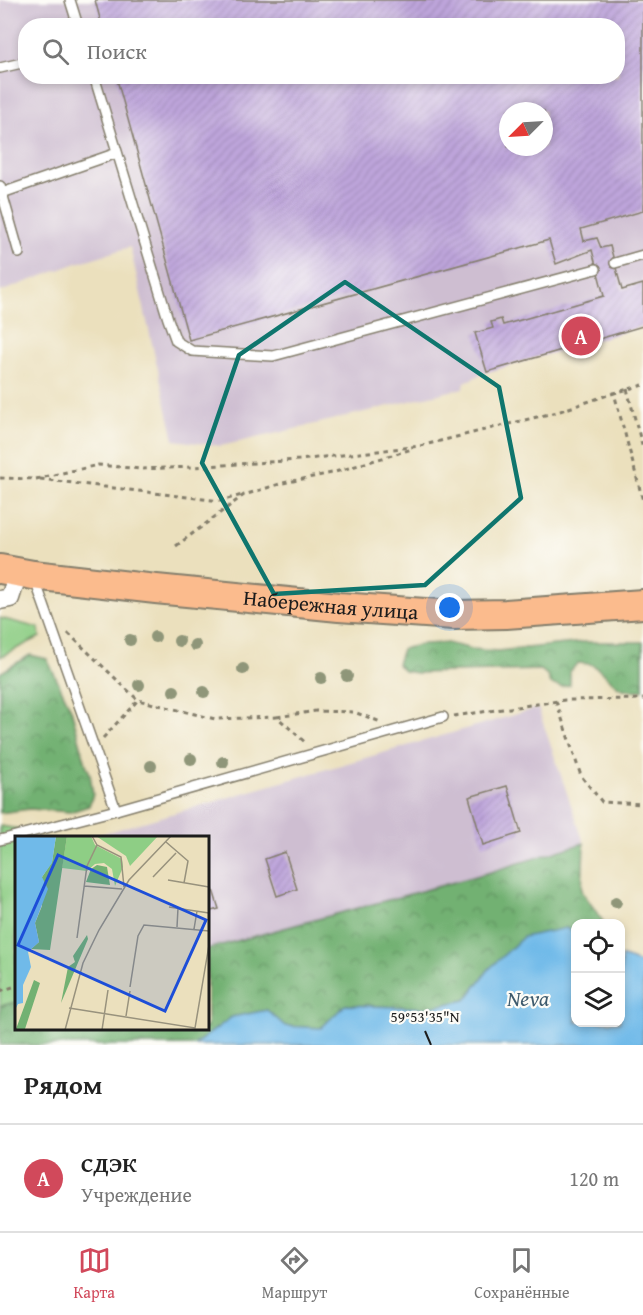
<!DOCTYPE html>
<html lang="ru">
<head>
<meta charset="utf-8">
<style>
  body { margin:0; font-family:"Gentium Book Plus",serif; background:#f6f6f6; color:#222 }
  .controls { position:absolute; right:18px; bottom:18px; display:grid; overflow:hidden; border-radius:12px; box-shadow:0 3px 9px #0003 }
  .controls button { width:54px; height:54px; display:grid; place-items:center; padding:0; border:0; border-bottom:2px solid #e0e0e0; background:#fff; color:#222; font:30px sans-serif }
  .compass { position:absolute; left:499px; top:102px; width:54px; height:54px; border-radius:50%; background:#fff; box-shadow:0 3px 9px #0003; rotate:246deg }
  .you { position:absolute; left:450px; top:608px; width:21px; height:21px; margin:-15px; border:4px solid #fff; border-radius:50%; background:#1a73e8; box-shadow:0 0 0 9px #1a73e833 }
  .badge { display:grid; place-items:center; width:39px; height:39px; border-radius:50%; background:#d1495b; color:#fff; font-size:20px; font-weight:700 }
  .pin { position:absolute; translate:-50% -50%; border:3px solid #fff; box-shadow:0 2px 6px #0006 }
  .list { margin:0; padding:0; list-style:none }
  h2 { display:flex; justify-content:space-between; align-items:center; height:78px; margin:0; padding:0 24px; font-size:26px }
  h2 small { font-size:20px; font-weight:400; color:#767676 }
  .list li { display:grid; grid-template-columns:39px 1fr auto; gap:18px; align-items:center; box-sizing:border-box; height:108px; padding:0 24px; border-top:2px solid #e0e0e0 }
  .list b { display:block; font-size:22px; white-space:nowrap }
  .list p { margin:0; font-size:20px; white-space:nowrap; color:#767676 }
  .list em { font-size:20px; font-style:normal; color:#767676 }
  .icon { flex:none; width:33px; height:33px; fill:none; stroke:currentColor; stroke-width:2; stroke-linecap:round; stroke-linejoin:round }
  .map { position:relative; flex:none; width:643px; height:1045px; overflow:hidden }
  .search { position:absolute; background:#fff; box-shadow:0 3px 9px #0003; left:18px; right:18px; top:18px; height:66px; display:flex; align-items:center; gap:15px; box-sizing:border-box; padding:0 21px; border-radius:24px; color:#767676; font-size:22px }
  .sheet { height:186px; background:#fff }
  nav { display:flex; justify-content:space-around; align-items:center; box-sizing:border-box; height:84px; border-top:2px solid #e0e0e0; background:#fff; font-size:16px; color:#767676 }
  nav a { display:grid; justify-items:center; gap:3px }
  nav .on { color:#d1495b }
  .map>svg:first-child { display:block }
  .industrial { fill:#cebed1; fill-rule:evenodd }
  .grass { fill:#8ece85; stroke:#557550; stroke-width:1.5 }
  .forest { fill:url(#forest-crowns); stroke:#476647; stroke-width:1.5 }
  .water { fill:#70bae9; stroke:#466b82; stroke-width:1.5 }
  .building { fill:url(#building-hatch); fill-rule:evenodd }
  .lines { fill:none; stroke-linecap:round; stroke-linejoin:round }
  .service-casing { stroke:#847e6c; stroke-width:12 }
  .minor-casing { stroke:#847e6c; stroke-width:21 }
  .primary-casing { stroke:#847e6c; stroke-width:32 }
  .path { stroke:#847e6c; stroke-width:3; stroke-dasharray:4.5 4.5; stroke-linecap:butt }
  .service { stroke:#fff; stroke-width:9 }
  .minor { stroke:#fff; stroke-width:18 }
  .primary { stroke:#fbbb8d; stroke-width:28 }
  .tree { fill:#8f9679 }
  .marked { fill:none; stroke:#0f766e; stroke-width:4.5; stroke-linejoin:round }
  .ticks { fill:none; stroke:#1c1c1c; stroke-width:2 }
  .labels { text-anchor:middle; stroke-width:4.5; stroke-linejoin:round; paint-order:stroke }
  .street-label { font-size:21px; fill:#1c1c1c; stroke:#fdfcf7 }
  .water-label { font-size:22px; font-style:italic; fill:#3e5b6e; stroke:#fdfcf7 }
  .inset-road { fill:none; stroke:#98927d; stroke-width:1.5 }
  .view { fill:#1d4ed8; fill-opacity:0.15; stroke:#1d4ed8; stroke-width:3 }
  .inset-edge { fill:none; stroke:#1c1c1c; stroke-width:3 }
  .ticks-label { font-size:15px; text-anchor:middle; fill:#1c1c1c; stroke:#fdfcf7; stroke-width:4.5; stroke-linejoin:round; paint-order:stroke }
</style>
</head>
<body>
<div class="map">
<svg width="643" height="1045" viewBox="0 0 643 1045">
  <defs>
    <pattern id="forest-crowns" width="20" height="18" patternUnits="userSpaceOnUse" patternTransform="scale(1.5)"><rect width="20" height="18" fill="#72b172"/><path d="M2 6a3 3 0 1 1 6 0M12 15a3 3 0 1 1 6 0" fill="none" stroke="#5d8f5d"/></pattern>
    <pattern id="building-hatch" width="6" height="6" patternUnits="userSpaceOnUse" patternTransform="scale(1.5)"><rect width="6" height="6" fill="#bea5db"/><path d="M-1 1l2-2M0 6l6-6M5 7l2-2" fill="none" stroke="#a38dbb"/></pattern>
  </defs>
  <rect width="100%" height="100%" fill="#fdfcf7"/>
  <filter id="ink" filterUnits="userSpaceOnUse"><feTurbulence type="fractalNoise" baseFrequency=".0167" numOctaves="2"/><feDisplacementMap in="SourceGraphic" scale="12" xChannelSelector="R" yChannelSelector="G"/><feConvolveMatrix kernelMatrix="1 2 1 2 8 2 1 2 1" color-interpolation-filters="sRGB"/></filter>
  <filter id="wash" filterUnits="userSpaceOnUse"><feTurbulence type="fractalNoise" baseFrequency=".008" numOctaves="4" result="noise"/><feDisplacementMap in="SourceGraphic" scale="24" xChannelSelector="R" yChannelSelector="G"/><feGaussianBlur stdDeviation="1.35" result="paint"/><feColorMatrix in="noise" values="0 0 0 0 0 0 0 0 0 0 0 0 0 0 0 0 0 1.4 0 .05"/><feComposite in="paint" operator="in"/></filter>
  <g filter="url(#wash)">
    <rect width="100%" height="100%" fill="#ebe0bd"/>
    <g class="industrial">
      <path d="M0 0H643V326L487 372 465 382 463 388 282 432 221 446 174 440 130 247 77 263 0 292ZM26 26H618V76H26ZM508 111H544V147H508Z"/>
      <path d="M538 708 584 843 484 874 207 949V838H88Z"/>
    </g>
    <g class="grass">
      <path d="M0 618 39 628 40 637 0 657Z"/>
      <path d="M0 826 19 829 21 838H16V1002L0 1006Z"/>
    </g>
    <g class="forest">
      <path d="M584 642H643V690C610 694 614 676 592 665 589 663 582 664 578 663L570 671V685L561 687 550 684 548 676 541 670 417 673 404 671 397 664 402 649 423 644 447 643 472 649 497 651Z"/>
      <path d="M30 655 47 659 71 709 86 764 90 774 93 794 89 806 70 812 30 809 0 813V673Z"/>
      <path d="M584 843 582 891 604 923 576 924 575 933 565 928 489 969 466 1000 427 1008 346 1005 321 1028 285 1026 267 1010 232 1017 194 1045H0V1006L16 1002V1028H207V949L484 874Z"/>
    </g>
    <path class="water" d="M566 928 575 933 576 1022H620L621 956 643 964V1045H194L232 1017 267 1010 285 1026 321 1028 345 1005 427 1008 466 1000 489 969 523 937Z"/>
    <g id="blocks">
      <g class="building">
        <path d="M95 0H643V211L581 229 584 241 597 238 601 248 610 246 622 290 643 284V326L487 372 475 333 493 328 491 322 501 319 503 325 604 296 592 250 556 264 549 240 189 340 116 76H618V26H102ZM508 111H544V147H508Z"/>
        <path d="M507 786 521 833 483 845 469 797Z"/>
        <path d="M285 852 297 889 277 896 265 859Z"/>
        <path d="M213 890 219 909 207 912V892Z"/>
      </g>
    </g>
  </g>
  <g filter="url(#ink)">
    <use href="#blocks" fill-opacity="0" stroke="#847e6c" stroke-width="1.5"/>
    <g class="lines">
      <defs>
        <g id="service">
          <path d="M70 0 78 26"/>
          <path d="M0 68 26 62"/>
          <path d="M94 76 168 319 176 341 192 351 273 356 596 269"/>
          <path d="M0 186 19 253"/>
          <path d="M2 193 117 153"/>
          <path d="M615 263 643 255"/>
          <path d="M35 580 116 810"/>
          <path d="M0 840 116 810 443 717"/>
        </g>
        <path id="minor" d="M0 600 10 598 18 573"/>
        <g id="primary">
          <path id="s1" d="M0 569 33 575 156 589 339 607 454 615 506 614 643 604"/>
        </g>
      </defs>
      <use href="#service" class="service-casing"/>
      <use href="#minor" class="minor-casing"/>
      <use href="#primary" class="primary-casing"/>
      <g class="path">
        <path d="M643 385 614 393 643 501"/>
        <path d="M627 389 643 449"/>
        <path d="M0 478 36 479 98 465 141 469 193 467 299 460 420 446 557 412 614 393"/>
        <path d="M40 479 220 501 242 495"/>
        <path d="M176 546 244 495 283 483 332 473 412 449"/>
        <path d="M68 633 138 700 215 719 277 717 307 744"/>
        <path d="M556 701 581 776 602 802 643 804"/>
        <path d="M454 716 565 700 643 699"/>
        <path d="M277 717 316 711 354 712 381 722"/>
        <path d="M103 738 138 700"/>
        <path d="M0 991 16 986"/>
      </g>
      <use href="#service" class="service"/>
      <use href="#minor" class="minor"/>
      <use href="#primary" class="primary"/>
    </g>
    <g class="tree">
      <circle cx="155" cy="637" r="6"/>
      <circle cx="130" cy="640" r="6"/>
      <circle cx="179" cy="641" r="6"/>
      <circle cx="195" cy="645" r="6"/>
      <circle cx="243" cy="669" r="6"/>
      <circle cx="347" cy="676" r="6"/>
      <circle cx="321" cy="678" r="6"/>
      <circle cx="139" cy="685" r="6"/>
      <circle cx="174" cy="691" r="6"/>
      <circle cx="204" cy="692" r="6"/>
      <circle cx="191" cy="759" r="6"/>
      <circle cx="223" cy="762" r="6"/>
      <circle cx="151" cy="766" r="6"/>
      <circle cx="616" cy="902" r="6"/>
    </g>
  </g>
  <path class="marked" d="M345 282 499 387 521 498 425 585 274 594 202 463 239 355Z"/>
  <path class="ticks" d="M425 1031 431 1045"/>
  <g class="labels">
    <g class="street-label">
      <text dy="7" stroke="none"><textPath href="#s1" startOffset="333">Набережная улица</textPath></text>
    </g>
    <g class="water-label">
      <text x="528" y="1006">Neva</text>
    </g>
  </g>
  <g transform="translate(15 836)">
    <rect width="194" height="194" fill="#ebe0bd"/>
    <path d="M52 0H76L80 9 107 23 108 31 100 50 97 33 89 27 80 28 72 35 47 32Z" fill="#8ece85"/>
    <path d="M41 0H52L35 114 16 113 24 106 20 87 27 70V41L37 26ZM82 29 92 31 95 49 71 46 76 33ZM72 99 73 103 46 167 53 131 60 126 58 120ZM19 144 25 147 10 193H1Z" fill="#72b172"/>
    <path d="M81 0H143L115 30 111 20Z" fill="#8ece85"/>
    <path d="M0 0H41L37 27 27 41 33 53 20 87 24 106 13 116 16 131 8 149V167L3 168 0 174Z" fill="#70bae9"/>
    <path class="inset-road" d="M77 0 82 9 106 21 109 51M151 6 173 25 169 47M138 41 161 17M153 44 194 51M69 50 107 53M154 71 194 77M162 91 163 72M179 93 182 75M62 102 72 30 82 9M115 151 123 100 129 89 194 95M54 172 180 192 194 109M111 180 115 155M50 194 68 127 84 94 114 44 156 0M87 194 93 154"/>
    <path class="view" d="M43 19 191 84 150 175 3 109Z"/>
    <rect width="194" height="194" class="inset-edge"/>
  </g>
  <g class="ticks-label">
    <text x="425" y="1022">59°53'35"N</text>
  </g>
</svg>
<div class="controls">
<button><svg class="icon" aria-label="locate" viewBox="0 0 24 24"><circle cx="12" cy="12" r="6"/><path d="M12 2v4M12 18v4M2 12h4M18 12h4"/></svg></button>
<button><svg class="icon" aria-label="layers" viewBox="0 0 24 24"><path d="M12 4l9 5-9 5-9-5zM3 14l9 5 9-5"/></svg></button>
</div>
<svg class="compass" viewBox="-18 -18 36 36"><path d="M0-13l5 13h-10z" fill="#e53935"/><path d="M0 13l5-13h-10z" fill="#767676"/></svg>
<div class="you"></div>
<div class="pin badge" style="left:581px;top:336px">A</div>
<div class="search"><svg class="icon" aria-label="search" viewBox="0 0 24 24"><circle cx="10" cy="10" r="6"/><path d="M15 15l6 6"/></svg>Поиск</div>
</div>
<section class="sheet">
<h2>Рядом<small></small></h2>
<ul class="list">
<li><span class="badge">A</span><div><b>СДЭК</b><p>Учреждение</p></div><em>120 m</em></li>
</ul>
</section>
<nav>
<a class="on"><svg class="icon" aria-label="map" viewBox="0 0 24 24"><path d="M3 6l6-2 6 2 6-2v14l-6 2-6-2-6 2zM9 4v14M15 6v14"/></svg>Карта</a>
<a><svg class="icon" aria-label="directions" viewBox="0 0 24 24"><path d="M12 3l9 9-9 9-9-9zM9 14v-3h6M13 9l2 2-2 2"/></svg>Маршрут</a>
<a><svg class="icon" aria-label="saved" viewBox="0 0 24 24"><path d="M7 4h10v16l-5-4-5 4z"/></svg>Сохранённые</a>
</nav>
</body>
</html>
